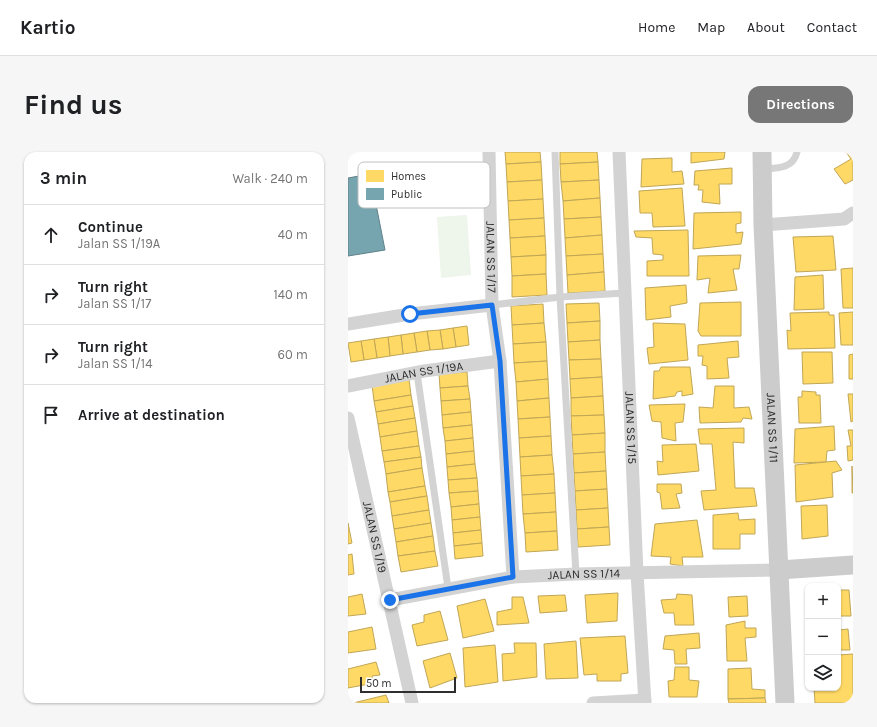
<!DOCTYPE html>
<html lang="en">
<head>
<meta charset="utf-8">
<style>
  body { margin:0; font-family:Karla,sans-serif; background:#f6f6f6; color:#202124 }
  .controls { position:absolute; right:12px; bottom:12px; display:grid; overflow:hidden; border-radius:8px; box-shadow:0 1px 3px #0004 }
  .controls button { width:36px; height:36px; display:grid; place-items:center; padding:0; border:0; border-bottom:1px solid #e0e0e0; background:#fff; color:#202124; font:20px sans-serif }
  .scale { position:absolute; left:12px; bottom:10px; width:96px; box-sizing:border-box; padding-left:4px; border:2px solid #2e2e2e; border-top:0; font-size:11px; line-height:14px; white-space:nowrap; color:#2e2e2e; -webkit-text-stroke:3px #fff; paint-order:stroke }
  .stop { position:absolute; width:12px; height:12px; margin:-9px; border:3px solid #1a73e8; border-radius:50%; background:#fff }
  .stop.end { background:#1a73e8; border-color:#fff; box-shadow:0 1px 4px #0008 }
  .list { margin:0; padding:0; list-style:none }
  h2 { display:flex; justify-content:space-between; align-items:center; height:52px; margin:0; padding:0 16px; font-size:17px }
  h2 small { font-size:13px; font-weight:400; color:#757577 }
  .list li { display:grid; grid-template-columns:26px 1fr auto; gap:12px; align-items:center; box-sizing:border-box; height:60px; padding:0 16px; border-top:1px solid #e0e0e0 }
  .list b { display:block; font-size:15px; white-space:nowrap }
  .list p { margin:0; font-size:13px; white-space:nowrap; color:#757577 }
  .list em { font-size:13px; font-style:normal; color:#757577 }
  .icon { flex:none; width:22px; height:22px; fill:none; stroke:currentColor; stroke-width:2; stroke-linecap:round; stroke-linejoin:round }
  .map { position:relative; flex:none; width:505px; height:551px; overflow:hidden; border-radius:12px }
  header { display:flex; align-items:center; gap:24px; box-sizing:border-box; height:56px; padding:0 20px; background:#fff; border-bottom:1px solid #e0e0e0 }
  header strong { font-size:19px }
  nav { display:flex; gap:22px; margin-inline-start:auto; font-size:14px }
  .intro { display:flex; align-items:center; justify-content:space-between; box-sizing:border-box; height:96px; padding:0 24px }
  h1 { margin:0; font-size:28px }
  .button { padding:10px 18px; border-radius:12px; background:#777; color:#fff; font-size:14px; font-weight:700 }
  main { display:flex; gap:24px; padding:0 24px }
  aside { flex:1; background:#fff; border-radius:12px; box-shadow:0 1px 3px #0004 }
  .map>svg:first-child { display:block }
  .green { fill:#eef5eb }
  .homes { fill:#ffd966; stroke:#c0a655 }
  .public { fill:#76a5af; stroke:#608188 }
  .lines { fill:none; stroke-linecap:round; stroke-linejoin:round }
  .lane { stroke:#d3d3d3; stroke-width:7 }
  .street { stroke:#d3d3d3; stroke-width:13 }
  .secondary { stroke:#ccc; stroke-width:19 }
  .route { stroke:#1a73e8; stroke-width:5 }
  .labels { text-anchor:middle; stroke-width:4; stroke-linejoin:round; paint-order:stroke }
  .street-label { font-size:12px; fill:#2e2e2e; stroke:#fff }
  .key { fill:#fff; stroke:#c0c0c0; stroke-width:1 }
  .key-label { font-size:11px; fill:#2e2e2e }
</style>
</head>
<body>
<header>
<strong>Kartio</strong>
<nav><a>Home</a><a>Map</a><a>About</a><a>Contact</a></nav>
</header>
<div class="intro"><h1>Find us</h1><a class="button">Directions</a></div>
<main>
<aside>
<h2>3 min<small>Walk · 240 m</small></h2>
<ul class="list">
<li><svg class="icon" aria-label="ahead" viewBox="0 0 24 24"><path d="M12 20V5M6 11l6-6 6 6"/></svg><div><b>Continue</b><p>Jalan SS 1/19A</p></div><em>40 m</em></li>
<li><svg class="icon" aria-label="right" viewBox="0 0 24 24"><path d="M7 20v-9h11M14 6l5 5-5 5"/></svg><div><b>Turn right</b><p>Jalan SS 1/17</p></div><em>140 m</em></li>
<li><svg class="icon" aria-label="right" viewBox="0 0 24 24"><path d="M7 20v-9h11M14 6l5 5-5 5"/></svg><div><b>Turn right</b><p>Jalan SS 1/14</p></div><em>60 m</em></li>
<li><svg class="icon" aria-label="arrive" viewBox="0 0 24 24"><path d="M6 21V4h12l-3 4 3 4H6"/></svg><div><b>Arrive at destination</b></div></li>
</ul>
</aside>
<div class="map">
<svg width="505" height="551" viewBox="0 0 505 551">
  <rect width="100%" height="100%" fill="#fff"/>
  <path class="green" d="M119 63 123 123 93 126 89 65Z"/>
  <g class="homes">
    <path d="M157 0H192L193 10 158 12Z"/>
    <path d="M212 0H249L250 10 212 12Z"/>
    <path d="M343 0H377L376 7 343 11Z"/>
    <path d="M498 0H505V28L497 32 486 17 503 7Z"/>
    <path d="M324 6V20L334 19 336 32 293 35 294 7Z"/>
    <path d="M193 10 194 28 159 30 158 12Z"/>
    <path d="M250 10 251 28 213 30 212 12Z"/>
    <path d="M384 16V32H371L372 52 354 50 355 38H350L351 33H346L347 19Z"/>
    <path d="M194 28 195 47 160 49 159 30Z"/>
    <path d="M251 28 252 46 215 49 213 30Z"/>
    <path d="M334 36 337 74 305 75 304 61H292L291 39Z"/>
    <path d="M252 46 253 65 216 67 215 49Z"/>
    <path d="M195 47 196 66 161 68 160 49Z"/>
    <path d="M393 60V71L388 72V81L395 80 393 92 345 97 346 61Z"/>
    <path d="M253 65 254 83 217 86 216 67Z"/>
    <path d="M196 66 197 84 162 86 161 68Z"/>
    <path d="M340 78 341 124H299V109L315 108V103L305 102 304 86 288 85 286 79Z"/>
    <path d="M254 83 255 102 218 104 217 86Z"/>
    <path d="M197 84 198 103 163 105 162 86Z"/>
    <path d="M485 84 488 118 448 120 445 85Z"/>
    <path d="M255 102 256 120 219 123 218 104Z"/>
    <path d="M198 103V122L164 124 163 105Z"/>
    <path d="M393 103 391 117H385L389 138 360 141 362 126 349 128 350 104Z"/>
    <path d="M505 116V156H495L493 117Z"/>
    <path d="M256 120 257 139 220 141 219 123Z"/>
    <path d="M198 122 199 143 164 145V124Z"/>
    <path d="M475 123 476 157 446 158 447 125Z"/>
    <path d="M338 133 339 151 322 154 323 165 298 168 297 136Z"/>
    <path d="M393 150V184H353L350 179 352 151Z"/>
    <path d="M251 151 252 169 219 171 218 152Z"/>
    <path d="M195 152 196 171 164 173 163 154Z"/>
    <path d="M481 160V163H486L487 196 440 197 439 178 443 179 442 161Z"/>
    <path d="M505 160V193H493L491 161Z"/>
    <path d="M252 169V188L220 190 219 171Z"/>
    <path d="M196 171 198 190 165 192 164 173Z"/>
    <path d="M305 171 337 172 340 208 301 212 299 196 306 195Z"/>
    <path d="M119 174 121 193 108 195 105 176Z"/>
    <path d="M105 176 108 195 95 197 92 178Z"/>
    <path d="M92 178 95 197 82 198 79 179Z"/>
    <path d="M79 179 82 198 69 200 66 181Z"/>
    <path d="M66 181 69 200 55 202 53 183Z"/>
    <path d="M53 183 55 202 42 204 40 185Z"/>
    <path d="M40 185 42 204 29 206 26 187Z"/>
    <path d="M26 187 29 206 16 208 13 189Z"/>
    <path d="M252 188 253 207 221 208 220 190Z"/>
    <path d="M13 189 16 208 3 210 0 191Z"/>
    <path d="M390 189 391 205 379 206 381 226 359 227V214L354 213 355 204H350V193Z"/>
    <path d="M198 190 199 209 166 211 165 192Z"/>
    <path d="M454 200H484L485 231 455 232Z"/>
    <path d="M505 202V227H501V203Z"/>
    <path d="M253 207 254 225 222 227 221 208Z"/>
    <path d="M199 209 200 227 168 230 166 211Z"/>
    <path d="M313 215H342L345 242 334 244V239L329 240 327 244 305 247 306 219H311Z"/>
    <path d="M119 220 120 234 92 236 91 222Z"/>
    <path d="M254 225 255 244 223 246 222 227Z"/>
    <path d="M61 227 63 243 26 249 24 233Z"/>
    <path d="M200 227 201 246 169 249 168 230Z"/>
    <path d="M120 234 122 247 93 249 92 236Z"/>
    <path d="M367 234H386V256L401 255 404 267 395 266 393 270 352 271 351 255 365 256Z"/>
    <path d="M454 239 468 240V243H472L473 271H451L450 245H454Z"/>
    <path d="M500 242H505V269L503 270Z"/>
    <path d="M63 243 65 254 28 260 26 249Z"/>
    <path d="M255 244 256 263 223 264V246Z"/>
    <path d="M201 246 202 265 170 267 169 249Z"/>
    <path d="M122 247 123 260 94 263 93 249Z"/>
    <path d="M337 252 335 270 327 271 328 289 314 286 313 270 304 269 301 253Z"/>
    <path d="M65 254 67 266 30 272 28 260Z"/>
    <path d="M123 260 124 273 95 276 94 263Z"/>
    <path d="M256 263 257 281 224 283 223 264Z"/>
    <path d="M202 265 203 284 171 286 170 267Z"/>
    <path d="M67 266 69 279 32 285 30 272Z"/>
    <path d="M124 273 125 286 97 289 95 276Z"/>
    <path d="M486 274 487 298 479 299 478 310 446 311 447 277Z"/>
    <path d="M396 276V291L385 290 387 336H406L409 354 356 358 353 339 368 338 364 292H352L350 277Z"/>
    <path d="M500 278H505V308L500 309 499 294H503Z"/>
    <path d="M69 279 71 294 34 299 32 285Z"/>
    <path d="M257 281V300L225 302 224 283Z"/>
    <path d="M203 284 204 303 172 305 171 286Z"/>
    <path d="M125 286 126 299 98 302 97 289Z"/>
    <path d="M348 292 351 319 310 323 309 309 315 310 314 293Z"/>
    <path d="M71 294 73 305 36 310 34 299Z"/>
    <path d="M126 299 127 312 99 315 98 302Z"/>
    <path d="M257 300 258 319 226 321 225 302Z"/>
    <path d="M204 303 206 322 173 324 172 305Z"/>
    <path d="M73 305 74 316 38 322 36 310Z"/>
    <path d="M488 309 494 318 484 321 485 345 448 350 447 313Z"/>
    <path d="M127 312 129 326 100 328 99 315Z"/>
    <path d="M504 314 505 341H504Z"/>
    <path d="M74 316 77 334 40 340 38 322Z"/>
    <path d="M258 319 259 337 227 339 226 321Z"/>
    <path d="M206 322 207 341 174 343 173 324Z"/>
    <path d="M129 326 130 339 101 341 100 328Z"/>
    <path d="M309 332H333L334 341 328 342 332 356 314 357 312 341 309 340Z"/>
    <path d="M77 334 79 344 42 350 40 340Z"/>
    <path d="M259 337 260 356 228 358 227 339Z"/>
    <path d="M130 339 131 352 103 355 101 341Z"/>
    <path d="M207 341 208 360 175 362 174 343Z"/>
    <path d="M79 344 81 358 44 364 42 350Z"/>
    <path d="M131 352 132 365 104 368 103 355Z"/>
    <path d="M479 353 480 384 454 387 453 354Z"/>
    <path d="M260 356 261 375 229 377 228 358Z"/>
    <path d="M81 358 83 371 46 377 44 364Z"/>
    <path d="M208 360 209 379 177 381 175 362Z"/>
    <path d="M390 361 391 368 407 367V382H392V397H365V363Z"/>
    <path d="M132 365 133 378 105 381 104 368Z"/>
    <path d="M349 368 355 405H334L335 414 322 412 323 405 303 404 307 372Z"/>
    <path d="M0 371 4 391 0 392Z"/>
    <path d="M83 371 85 384 48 390 46 377Z"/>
    <path d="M261 375 262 393 230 395 229 377Z"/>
    <path d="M133 378 134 391 106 394 105 381Z"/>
    <path d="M209 379 210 398 178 400 177 381Z"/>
    <path d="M85 384 87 399 50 404 48 390Z"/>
    <path d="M134 391 135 404 107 407 106 394Z"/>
    <path d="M87 399 90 414 53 420 50 404Z"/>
    <path d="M4 402 6 422 0 423V403Z"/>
    <path d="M490 438H501L503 464H490Z"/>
    <path d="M270 441 269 469 239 471 237 443Z"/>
    <path d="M14 442 18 462 0 464V445Z"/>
    <path d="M329 442 344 443 346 473H327L326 461H316L313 448 328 447Z"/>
    <path d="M217 443 219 459 192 461 190 444Z"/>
    <path d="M399 444 400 464 381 465 380 445Z"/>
    <path d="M164 445H175L181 471 149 473V460L164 457Z"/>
    <path d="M137 447 146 479 115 486 109 454Z"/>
    <path d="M92 459 100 488 69 494 64 473 76 470V463Z"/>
    <path d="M397 469V476H408V485L397 486 399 509H379L378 473Z"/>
    <path d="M490 473 491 478 500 477 502 498H490Z"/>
    <path d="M24 475 28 497 0 501V480Z"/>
    <path d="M351 481 352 496 338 497 339 512H327L326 498 315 497 317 484Z"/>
    <path d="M277 484 280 521 273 522V529H249V522L236 523 232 486Z"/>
    <path d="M228 489 230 526 198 527 196 492Z"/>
    <path d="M166 491H188L189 525 155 529 154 502 167 501Z"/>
    <path d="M147 493 150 530 117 535 115 496Z"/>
    <path d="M102 501 109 526 82 536 75 509Z"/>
    <path d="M505 502V551H467L466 536H490V503Z"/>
    <path d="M28 510 32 523 24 524 26 531 0 536V517Z"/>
    <path d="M327 515H341V528L351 529 349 545H321L320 529 326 528Z"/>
    <path d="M403 516 404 537 417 538V546L380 547V517Z"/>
    <path d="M38 543 41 551H5Z"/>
    <path d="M417 546 418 551H381L380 547Z"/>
  </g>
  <path class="public" d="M22 22 37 98 0 104V26Z"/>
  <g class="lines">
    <g class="lane">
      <path d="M207 0 212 145 228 422"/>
      <path d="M415 17C430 16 445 17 449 0"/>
      <path d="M144 153 212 145 276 141"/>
      <path d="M69 221 100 436"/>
    </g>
    <g class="street">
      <path id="s1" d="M141 0 144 153 152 209 165 425"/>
      <path id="s2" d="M271 0 289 421 297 551"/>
      <path d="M415 73 496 67 505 61"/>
      <path d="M0 172 62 162 144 153"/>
      <path id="s3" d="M0 234 76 219 152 209"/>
      <path id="s4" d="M0 266 64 551"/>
      <path id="s5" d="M42 448 165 425 228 422 431 418"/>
      <path d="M245 551 297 548"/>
    </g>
    <g class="secondary">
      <path id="s6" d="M414 0 415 73 437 551"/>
      <path d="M431 418 505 413"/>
    </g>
  </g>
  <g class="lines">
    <path class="route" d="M42 448 165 425 152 209 144 153 62 162"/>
  </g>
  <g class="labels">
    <g class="street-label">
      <text dy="4" stroke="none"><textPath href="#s1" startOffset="105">JALAN SS 1/17</textPath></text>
      <text dy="4" stroke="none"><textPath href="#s3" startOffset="77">JALAN SS 1/19A</textPath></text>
      <text dy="4" stroke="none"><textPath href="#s2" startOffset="276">JALAN SS 1/15</textPath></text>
      <text dy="4" stroke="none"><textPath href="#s6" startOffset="276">JALAN SS 1/11</textPath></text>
      <text dy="4" stroke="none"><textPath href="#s4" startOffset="122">JALAN SS 1/19</textPath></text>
      <text dy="4" stroke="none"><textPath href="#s5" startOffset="196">JALAN SS 1/14</textPath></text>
    </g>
  </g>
  <rect x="10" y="10" width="132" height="46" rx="6" class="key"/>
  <rect x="18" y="18" width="18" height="12" fill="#ffd966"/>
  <rect x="18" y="36" width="18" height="12" fill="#76a5af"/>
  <g class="key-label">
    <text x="43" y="28">Homes</text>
    <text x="43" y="46">Public</text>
  </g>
</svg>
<div class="controls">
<button>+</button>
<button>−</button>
<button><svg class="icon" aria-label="layers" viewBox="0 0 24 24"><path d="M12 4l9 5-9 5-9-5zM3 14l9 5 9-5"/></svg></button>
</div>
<div class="scale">50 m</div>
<div class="stop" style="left:62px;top:162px"></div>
<div class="stop end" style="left:42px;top:448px"></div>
</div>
</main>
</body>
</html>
